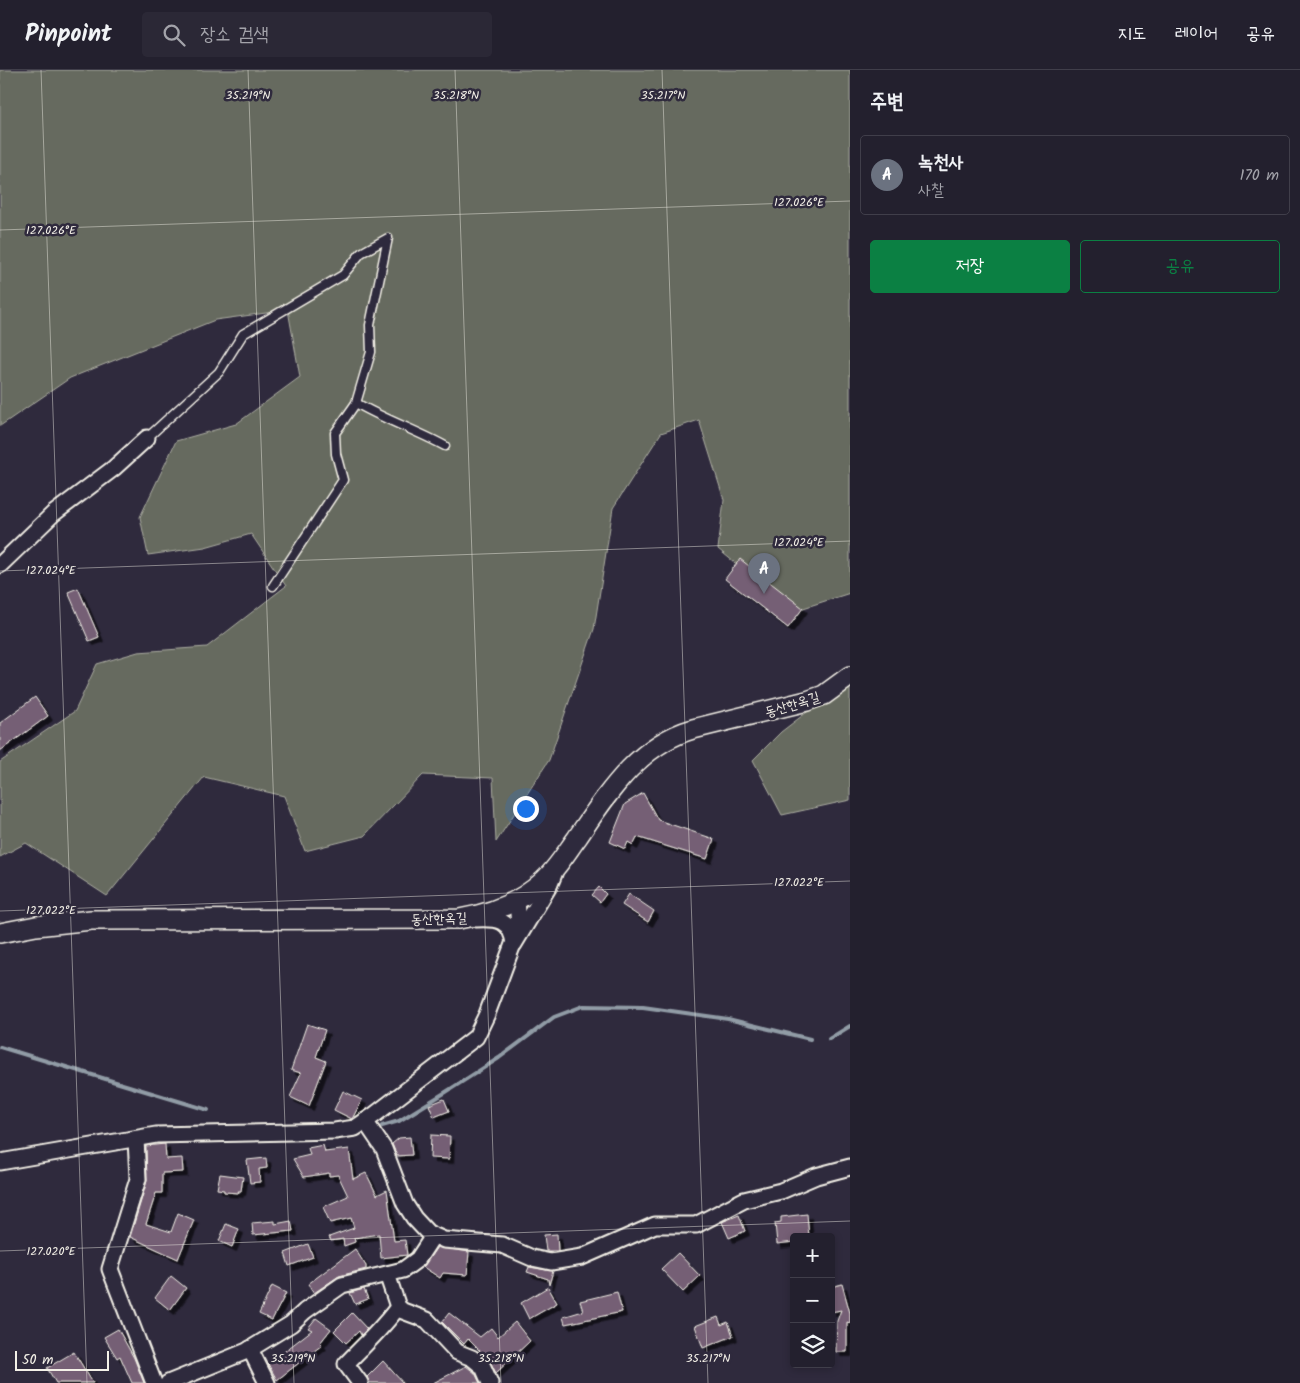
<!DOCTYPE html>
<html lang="ko">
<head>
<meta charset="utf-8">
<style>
  body { margin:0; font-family:Kalam,"Poor Story",sans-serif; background:#2b2836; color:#f1f3f6 }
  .controls { position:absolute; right:15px; bottom:15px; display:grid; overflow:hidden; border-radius:5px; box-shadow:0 2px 8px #0003 }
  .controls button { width:45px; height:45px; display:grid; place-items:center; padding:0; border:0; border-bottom:1px solid #403e4a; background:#23202e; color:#f1f3f6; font:25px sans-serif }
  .scale { position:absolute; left:15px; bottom:12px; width:94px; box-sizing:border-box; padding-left:5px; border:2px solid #f4f1e8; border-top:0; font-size:14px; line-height:18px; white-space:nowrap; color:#f4f1e8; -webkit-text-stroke:4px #2f2a3d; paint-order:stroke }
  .you { position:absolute; left:525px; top:738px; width:18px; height:18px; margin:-12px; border:4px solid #fff; border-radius:50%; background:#1a73e8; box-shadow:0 0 0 8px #1a73e833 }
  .badge { display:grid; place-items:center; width:32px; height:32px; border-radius:50%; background:#0b8043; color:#fff; font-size:16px; font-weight:700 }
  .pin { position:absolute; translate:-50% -41px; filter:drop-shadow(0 1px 2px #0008) }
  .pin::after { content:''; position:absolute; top:26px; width:18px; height:15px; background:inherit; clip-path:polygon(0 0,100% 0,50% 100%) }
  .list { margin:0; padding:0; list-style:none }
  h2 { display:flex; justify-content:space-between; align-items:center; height:65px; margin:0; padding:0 20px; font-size:21px }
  h2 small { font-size:16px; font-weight:400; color:#a3a3aa }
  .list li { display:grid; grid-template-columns:32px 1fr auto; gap:15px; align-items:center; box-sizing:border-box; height:80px; margin:0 10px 10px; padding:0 10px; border:1px solid #403e4a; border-radius:5px }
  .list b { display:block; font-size:19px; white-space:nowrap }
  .list p { margin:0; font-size:16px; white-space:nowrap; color:#a3a3aa }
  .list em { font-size:16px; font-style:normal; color:#a3a3aa }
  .actions { display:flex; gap:10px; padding:15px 20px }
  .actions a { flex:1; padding:11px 0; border:1px solid #0b8043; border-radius:5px; text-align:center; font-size:18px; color:#0b8043 }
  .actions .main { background:#0b8043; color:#fff }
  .icon { flex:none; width:28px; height:28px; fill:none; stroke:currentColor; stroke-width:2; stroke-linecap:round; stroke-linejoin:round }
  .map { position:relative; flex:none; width:850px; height:1313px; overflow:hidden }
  header { display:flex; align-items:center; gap:30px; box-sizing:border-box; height:70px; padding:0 25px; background:#23202e; border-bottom:1px solid #403e4a }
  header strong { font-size:24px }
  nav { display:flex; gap:28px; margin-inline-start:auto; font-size:18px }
  .search { width:350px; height:45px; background:#2b2836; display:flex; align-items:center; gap:12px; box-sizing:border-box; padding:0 18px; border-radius:5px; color:#a3a3aa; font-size:19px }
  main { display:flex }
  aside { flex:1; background:#23202e }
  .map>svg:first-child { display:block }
  .green { fill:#666b5e; stroke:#adaea3 }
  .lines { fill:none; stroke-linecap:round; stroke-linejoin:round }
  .stream { stroke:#919ca6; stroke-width:4 }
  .building { fill:#745e74; stroke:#f4f1e8; filter:url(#shadow) }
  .service-casing { stroke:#f4f1e8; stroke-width:11 }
  .minor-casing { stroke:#f4f1e8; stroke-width:19 }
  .tertiary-casing { stroke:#f4f1e8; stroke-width:22 }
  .service { stroke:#2f2a3d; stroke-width:8 }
  .minor { stroke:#2f2a3d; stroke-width:15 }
  .tertiary { stroke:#2f2a3d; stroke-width:19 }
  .ticks { fill:none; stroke:#f4f1e8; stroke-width:1; stroke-opacity:0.45 }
  .labels { text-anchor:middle; stroke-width:5; stroke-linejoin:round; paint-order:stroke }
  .street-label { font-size:14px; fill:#f4f1e8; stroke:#2f2a3d }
  .ticks-label { font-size:12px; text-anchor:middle; fill:#f4f1e8; stroke:#2f2a3d; stroke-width:5; stroke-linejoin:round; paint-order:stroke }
</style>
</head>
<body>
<header>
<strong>Pinpoint</strong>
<div class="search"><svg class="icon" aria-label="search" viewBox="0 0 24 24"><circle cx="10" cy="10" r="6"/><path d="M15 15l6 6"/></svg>장소 검색</div>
<nav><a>지도</a><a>레이어</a><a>공유</a></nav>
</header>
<main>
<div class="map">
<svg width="850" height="1313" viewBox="0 0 850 1313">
  <defs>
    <filter id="shadow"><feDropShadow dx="4.5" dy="4.5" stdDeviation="0" flood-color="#0009"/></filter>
  </defs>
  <rect width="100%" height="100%" fill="#2f2a3d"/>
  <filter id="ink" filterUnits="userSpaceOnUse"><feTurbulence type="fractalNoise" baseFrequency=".02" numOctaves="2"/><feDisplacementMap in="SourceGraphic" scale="10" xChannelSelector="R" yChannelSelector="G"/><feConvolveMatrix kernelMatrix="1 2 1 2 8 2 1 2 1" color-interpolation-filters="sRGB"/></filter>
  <g filter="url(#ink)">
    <g class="green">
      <path d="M0 0H850V523L794 541 718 479 724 430 699 350 661 363 613 438 594 559 549 690 496 772 493 708 423 705 364 766 305 781 284 726 204 707 107 826 26 773 0 787V692L75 641 97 594 138 582 207 577 286 516 251 464 205 477 148 485 140 447 176 371 236 354 300 307 288 240 215 250 70 308 0 356Z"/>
      <path d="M850 609V730L782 745 753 690 781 662Z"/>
    </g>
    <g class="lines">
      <g class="stream">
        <path d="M829 969 850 956"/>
        <path d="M0 977 208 1040"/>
        <path d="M382 1056 399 1051 446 1022 499 988 554 947 583 936 643 937 728 949 810 969"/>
      </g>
    </g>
    <g class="building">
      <path d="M740 489 803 538 788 558 725 509Z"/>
      <path d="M78 518 99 567 89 571 68 522Z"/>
      <path d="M35 627 48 646 0 681V653Z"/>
      <path d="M643 723 658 750 714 769 707 789 637 767 633 775 628 772 625 779 610 772 625 734Z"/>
      <path d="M599 817 606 824 600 832 592 825Z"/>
      <path d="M629 824 654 841 648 852 622 835Z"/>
      <path d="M307 954 325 960 316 987 326 991 309 1036 290 1027 301 1003 291 1000Z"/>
      <path d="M343 1021 362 1030 352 1049 334 1040Z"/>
      <path d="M444 1029 449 1041 434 1047 429 1035Z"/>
      <path d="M431 1065 450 1066 449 1089 430 1088Z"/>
      <path d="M410 1067 412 1085 397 1086 392 1074 399 1068Z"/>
      <path d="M165 1074 166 1089 182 1088 183 1102 162 1103V1123H156L146 1154 171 1162 178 1143 194 1150 178 1189 130 1167 147 1111 146 1076Z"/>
      <path d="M323 1075 325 1082 349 1079 353 1109 366 1103 377 1125 387 1120 394 1171 405 1170 407 1185 381 1188 379 1164 354 1168 355 1172 344 1176 343 1169 331 1171 329 1167 354 1158 351 1148 330 1153 323 1137 348 1126 338 1105 329 1106V1103L304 1107 293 1089 310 1085 308 1078Z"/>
      <path d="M266 1088 267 1098 259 1099 260 1112 250 1113 247 1090Z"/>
      <path d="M220 1104 243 1107 241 1121H238L239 1123 224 1122V1120L217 1119Z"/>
      <path d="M807 1144 809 1167H794V1172L777 1174 775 1153 781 1152V1147Z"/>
      <path d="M739 1145 745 1161 729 1168 722 1152Z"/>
      <path d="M275 1151V1154L291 1151 293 1161 253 1165 252 1153Z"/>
      <path d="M226 1154 239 1159 232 1177 219 1171Z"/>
      <path d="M557 1164 558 1181H546L544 1165Z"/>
      <path d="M308 1174 313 1187 289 1196 285 1183Z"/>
      <path d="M437 1177 469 1182 467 1205 443 1203 440 1208 423 1197Z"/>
      <path d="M355 1179 366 1196V1199L339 1206 314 1223 308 1214Z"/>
      <path d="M678 1183 700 1206 683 1222 661 1199Z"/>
      <path d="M529 1197 553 1201 549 1215 548 1209 527 1202Z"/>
      <path d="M171 1206 186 1218 170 1240 155 1228Z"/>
      <path d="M842 1214 850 1243V1253L847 1252V1282H836L837 1251 841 1240 831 1242V1217Z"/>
      <path d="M272 1216 286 1223 272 1250 259 1244Z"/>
      <path d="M548 1217 557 1233 529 1249 521 1233Z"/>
      <path d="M364 1219 368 1229 355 1234 350 1223Z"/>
      <path d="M617 1222 622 1242 565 1254 563 1247 583 1241 580 1231Z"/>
      <path d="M352 1243 367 1259 361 1265 359 1261 346 1273 334 1261Z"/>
      <path d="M449 1243 480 1267 491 1258 498 1267 515 1252 530 1271 496 1303 489 1290 468 1269 464 1274 442 1252Z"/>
      <path d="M718 1247 721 1255 728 1252 733 1266 703 1278 695 1256Z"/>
      <path d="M316 1248 331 1259 320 1273 322 1275 277 1310 268 1294 312 1260 308 1258Z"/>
      <path d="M118 1259 134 1288 144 1313H132L120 1286 117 1288 104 1267Z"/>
      <path d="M74 1282 93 1313H56L47 1298Z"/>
      <path d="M383 1291 403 1313H369L367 1307Z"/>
      <path d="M466 1296 475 1303 480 1313H433Z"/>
    </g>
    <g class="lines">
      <defs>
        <g id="service">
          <path d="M356 333C385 350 416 360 445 376"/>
          <path d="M147 368 219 302 243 264 343 205 361 183 388 168 370 255 371 282 356 333 335 363 336 384 343 410 273 516"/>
        </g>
        <g id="minor">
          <path d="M0 495 53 444 114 398 147 368"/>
          <path d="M476 849C497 848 511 849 514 874L549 816 554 804"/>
          <path d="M365 1051 384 1079 405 1134 414 1148 428 1163 444 1170 502 1175 532 1188 551 1192 582 1187 655 1155H696L744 1130 781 1121 816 1106 850 1097"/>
          <path d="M136 1069 138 1109 110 1199 154 1313"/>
          <path d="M0 1092 156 1065 335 1061 355 1058 373 1046 476 967 487 944 519 858 517 829"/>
          <path d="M387 1204 398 1237 403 1241 427 1250 457 1282 472 1288 483 1297 490 1313"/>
          <path d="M250 1279 267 1313"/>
          <path d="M168 1313 247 1281 291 1254 305 1241 342 1215 403 1200 418 1189 433 1166"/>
          <path d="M360 1313 346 1294C364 1275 383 1258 398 1237"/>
        </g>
        <path id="tertiary" d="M0 863 36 856 91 850 459 849C489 844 519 833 542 812 556 800 566 783 577 768 608 723 638 675 693 659L807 631 824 625 850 606"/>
      </defs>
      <use href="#service" class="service-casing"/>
      <use href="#minor" class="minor-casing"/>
      <use href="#tertiary" class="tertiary-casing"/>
      <use href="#service" class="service"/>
      <use href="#minor" class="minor"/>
      <use href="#tertiary" class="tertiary"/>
    </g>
  </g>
  <path class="ticks" d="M41 0 87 1313M248 0 294 1313M455 0 501 1313M662 0 708 1313M0 160 850 131M0 501 850 471M0 841 850 811M0 1181 850 1151"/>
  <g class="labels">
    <g class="street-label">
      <text transform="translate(792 634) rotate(-17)" y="5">동산한옥길</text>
      <text transform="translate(439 848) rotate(-2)" y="5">동산한옥길</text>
    </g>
  </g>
  <g class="ticks-label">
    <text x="248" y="29">35.219°N</text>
    <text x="456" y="29">35.218°N</text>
    <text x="663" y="29">35.217°N</text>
    <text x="799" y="136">127.026°E</text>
    <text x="51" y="164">127.026°E</text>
    <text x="799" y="476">127.024°E</text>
    <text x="51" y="504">127.024°E</text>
    <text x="799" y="816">127.022°E</text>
    <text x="51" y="844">127.022°E</text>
    <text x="51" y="1185">127.020°E</text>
    <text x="293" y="1292">35.219°N</text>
    <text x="501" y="1292">35.218°N</text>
    <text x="708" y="1292">35.217°N</text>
  </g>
</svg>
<div class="controls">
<button>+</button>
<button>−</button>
<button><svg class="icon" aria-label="layers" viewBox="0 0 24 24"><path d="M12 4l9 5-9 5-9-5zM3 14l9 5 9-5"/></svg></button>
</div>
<div class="scale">50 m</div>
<div class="you"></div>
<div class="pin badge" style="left:764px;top:524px;background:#6b7280">A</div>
</div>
<aside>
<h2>주변<small></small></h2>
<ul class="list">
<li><span class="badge" style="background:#6b7280">A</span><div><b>녹천사</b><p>사찰</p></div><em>170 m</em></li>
</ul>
<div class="actions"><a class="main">저장</a><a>공유</a></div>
</aside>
</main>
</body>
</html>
